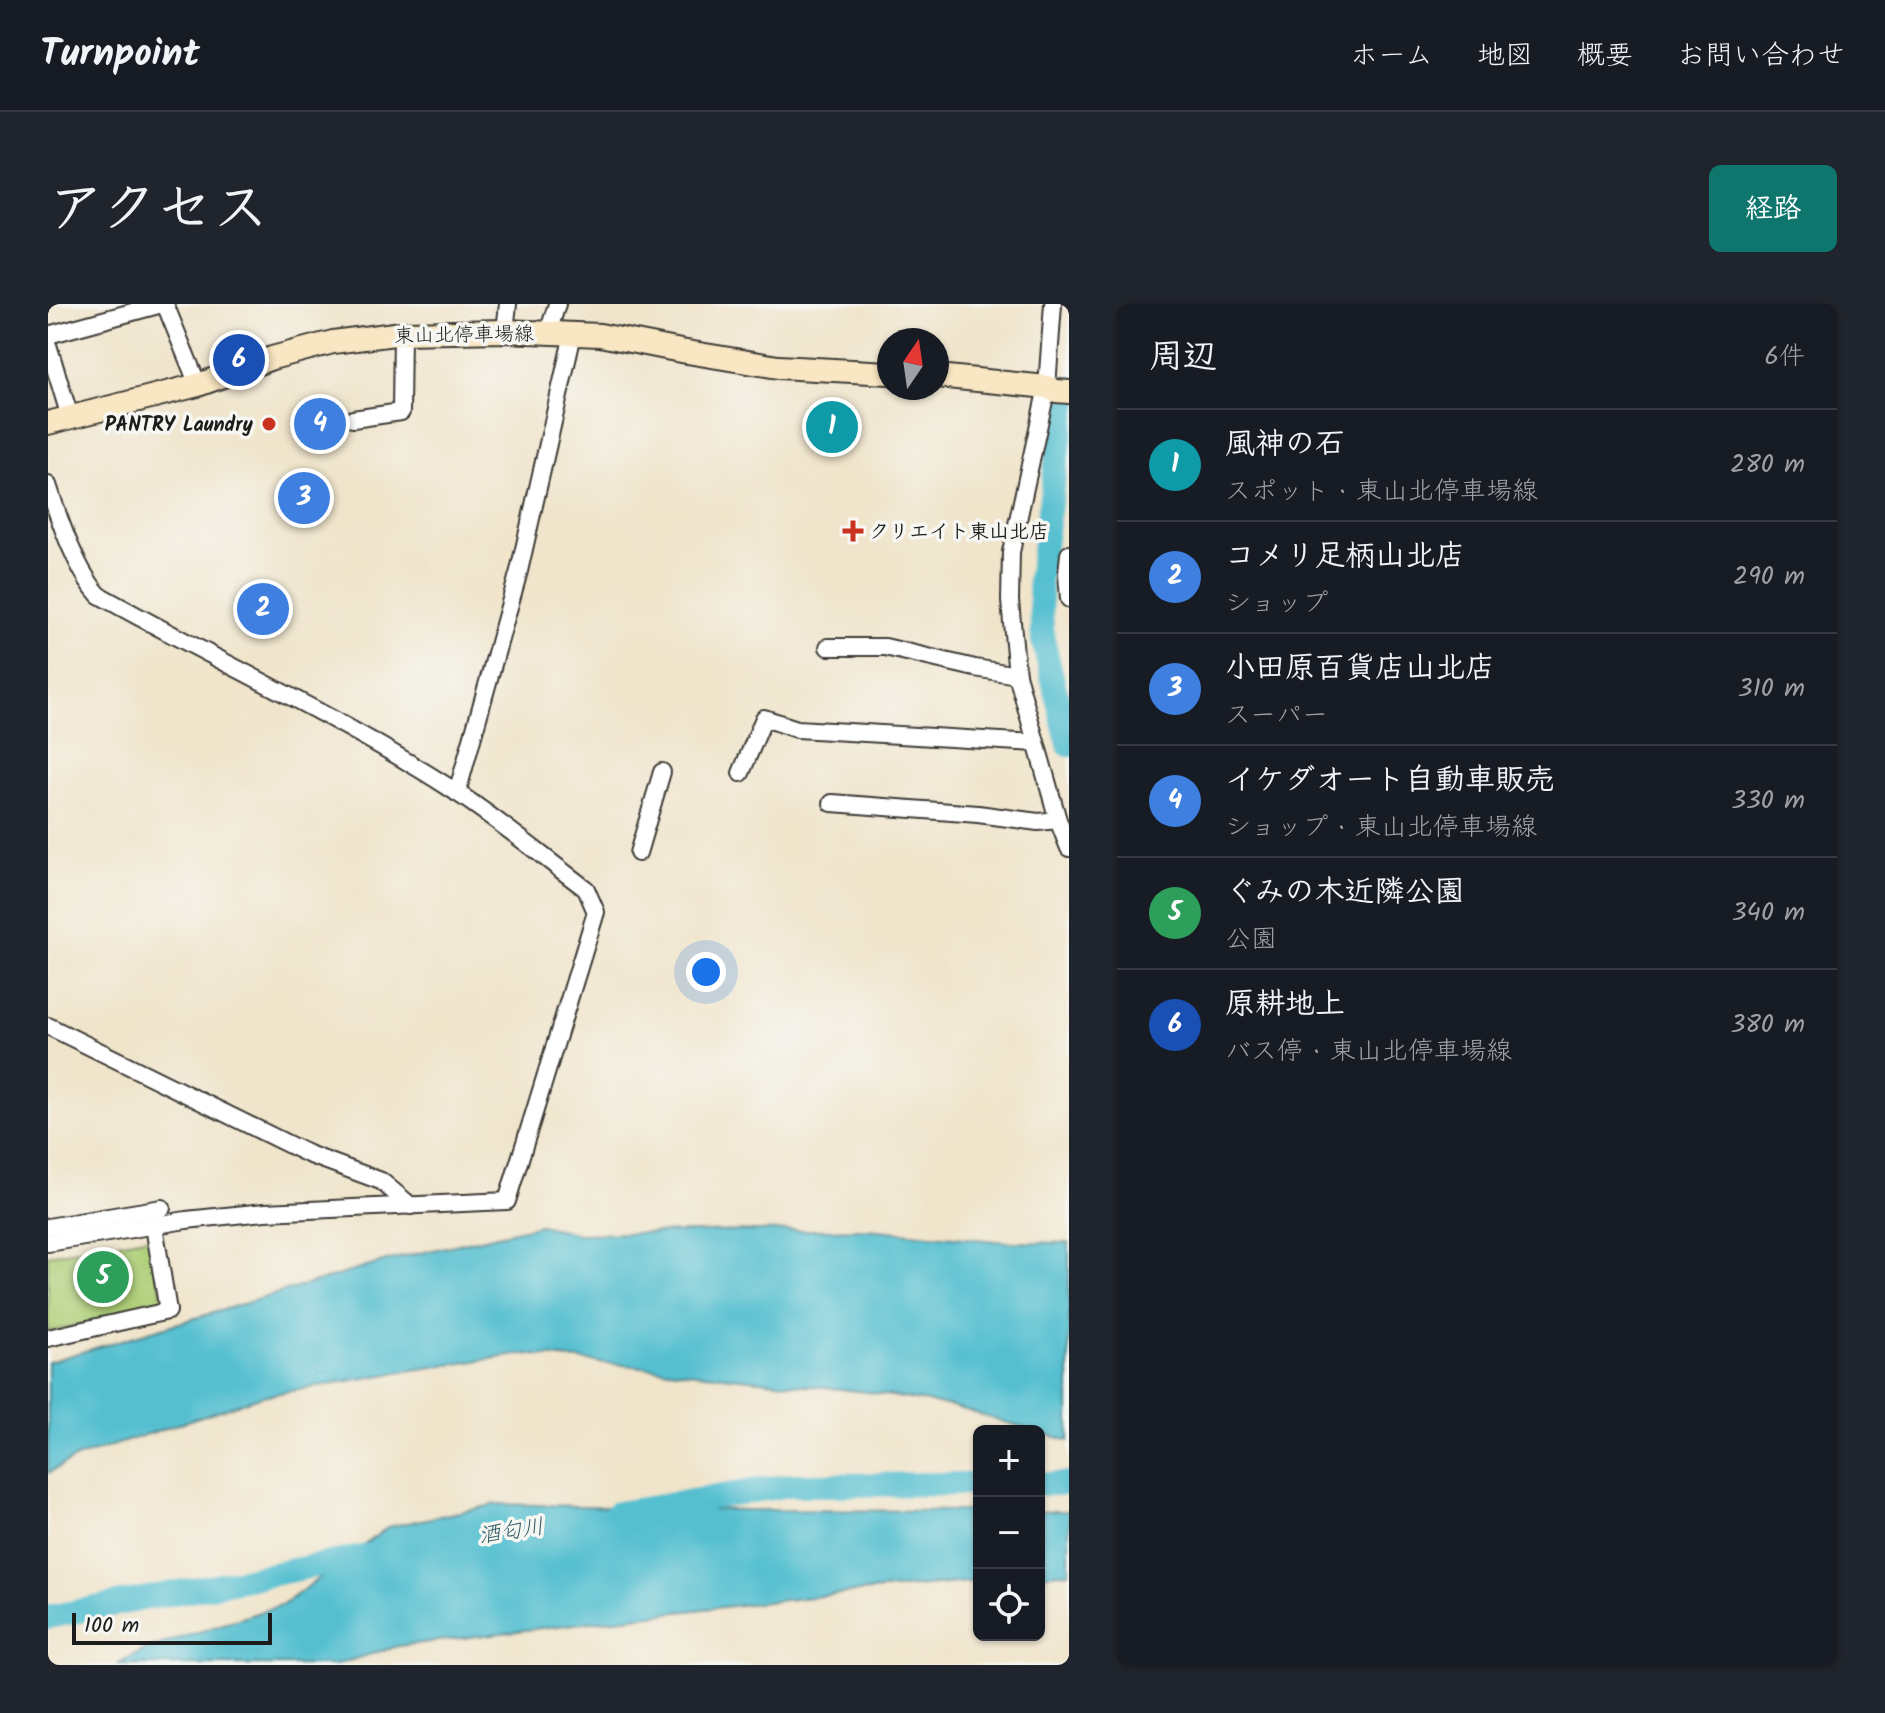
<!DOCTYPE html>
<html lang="ja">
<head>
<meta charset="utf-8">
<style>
  body { margin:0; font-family:Kalam,"Klee One",sans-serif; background:#20242c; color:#f1f3f6 }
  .controls { position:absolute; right:24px; bottom:24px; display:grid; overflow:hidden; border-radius:12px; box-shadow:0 2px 6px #0004 }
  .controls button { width:72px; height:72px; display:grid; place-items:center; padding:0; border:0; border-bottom:2px solid #363941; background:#171b24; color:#f1f3f6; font:40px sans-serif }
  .compass { position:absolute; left:829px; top:24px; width:72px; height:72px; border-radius:50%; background:#171b24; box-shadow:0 2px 6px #0004; rotate:13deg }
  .scale { position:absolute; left:24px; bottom:20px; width:200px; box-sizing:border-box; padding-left:8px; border:4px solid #1c1c1c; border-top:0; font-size:22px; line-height:28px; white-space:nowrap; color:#1c1c1c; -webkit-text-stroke:6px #f6f6f2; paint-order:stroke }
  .you { position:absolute; left:658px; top:668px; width:28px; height:28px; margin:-20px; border:6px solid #fff; border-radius:50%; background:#1a73e8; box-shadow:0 0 0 12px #1a73e833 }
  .badge { display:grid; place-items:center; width:52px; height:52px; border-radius:50%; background:#0f766e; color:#fff; font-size:26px; font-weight:700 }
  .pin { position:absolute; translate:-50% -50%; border:4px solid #fff; box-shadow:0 2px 8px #0006 }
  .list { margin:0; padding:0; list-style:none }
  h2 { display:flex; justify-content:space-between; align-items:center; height:104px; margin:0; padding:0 32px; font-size:34px }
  h2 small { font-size:26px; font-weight:400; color:#9ea1a6 }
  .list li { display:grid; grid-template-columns:52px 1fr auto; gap:24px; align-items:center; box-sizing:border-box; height:112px; padding:0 32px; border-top:2px solid #363941 }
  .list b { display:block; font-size:30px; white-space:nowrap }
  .list p { margin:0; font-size:26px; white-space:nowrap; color:#9ea1a6 }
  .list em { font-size:26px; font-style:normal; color:#9ea1a6 }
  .icon { flex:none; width:44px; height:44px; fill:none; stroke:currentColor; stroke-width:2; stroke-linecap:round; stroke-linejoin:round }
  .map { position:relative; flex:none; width:1021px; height:1361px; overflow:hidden; border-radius:12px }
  header { display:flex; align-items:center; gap:48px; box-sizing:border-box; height:112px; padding:0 40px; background:#171b24; border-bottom:2px solid #363941 }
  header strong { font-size:38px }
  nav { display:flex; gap:44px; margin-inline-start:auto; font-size:28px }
  .intro { display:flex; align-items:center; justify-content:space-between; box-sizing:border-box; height:192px; padding:0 48px }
  h1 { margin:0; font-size:56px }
  .button { padding:20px 36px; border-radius:12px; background:#0f766e; color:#fff; font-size:28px; font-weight:700 }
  main { display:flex; gap:48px; padding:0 48px }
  aside { flex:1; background:#171b24; border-radius:12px; box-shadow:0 2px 6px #0004 }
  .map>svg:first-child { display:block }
  .green { fill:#aecf77; stroke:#65764a; stroke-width:2 }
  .water { fill:#54bfd0; stroke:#386e76; stroke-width:2 }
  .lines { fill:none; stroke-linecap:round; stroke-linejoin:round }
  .river { stroke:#54bfd0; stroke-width:24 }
  .street-casing { stroke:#3c3a36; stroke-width:20 }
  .secondary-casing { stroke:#3c3a36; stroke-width:26 }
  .street { stroke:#fff; stroke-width:16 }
  .secondary { stroke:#f9e7c3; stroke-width:22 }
  .poi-dot { fill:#c8321e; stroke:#f6f6f2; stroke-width:3 }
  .labels { text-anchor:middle; stroke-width:7; stroke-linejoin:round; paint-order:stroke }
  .street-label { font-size:20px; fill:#1c1c1c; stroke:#f6f6f2 }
  .poi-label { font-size:20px; font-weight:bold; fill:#1c1c1c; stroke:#f6f6f2; text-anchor:end }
  .water-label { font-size:22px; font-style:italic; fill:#325d64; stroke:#f6f6f2 }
</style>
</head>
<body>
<header>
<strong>Turnpoint</strong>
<nav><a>ホーム</a><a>地図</a><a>概要</a><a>お問い合わせ</a></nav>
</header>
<div class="intro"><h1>アクセス</h1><a class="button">経路</a></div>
<main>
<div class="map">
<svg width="1021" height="1361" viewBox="0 0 1021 1361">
  <rect width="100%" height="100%" fill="#f6f6f2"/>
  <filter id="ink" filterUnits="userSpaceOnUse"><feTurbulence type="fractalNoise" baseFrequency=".0125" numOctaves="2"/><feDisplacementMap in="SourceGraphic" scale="16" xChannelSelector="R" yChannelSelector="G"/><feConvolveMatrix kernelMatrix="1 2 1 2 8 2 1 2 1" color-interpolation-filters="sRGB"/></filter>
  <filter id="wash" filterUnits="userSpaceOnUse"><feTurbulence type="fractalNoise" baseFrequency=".006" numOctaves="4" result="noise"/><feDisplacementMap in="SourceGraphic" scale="32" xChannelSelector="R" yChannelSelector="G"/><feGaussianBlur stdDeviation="1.8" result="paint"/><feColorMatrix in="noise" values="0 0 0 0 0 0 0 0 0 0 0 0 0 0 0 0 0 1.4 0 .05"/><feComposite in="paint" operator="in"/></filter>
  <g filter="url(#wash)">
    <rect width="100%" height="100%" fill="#f0e4ca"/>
    <path class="green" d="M103 933 115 996 110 1004 0 1028V951Z"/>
    <g class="water">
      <path d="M492 921 531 930 819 925 960 938 1021 939V1137L903 1102 819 1088 477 1050 358 1067 214 1092 28 1154 0 1169V1058L342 956Z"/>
      <path d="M449 1200 701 1206 931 1207V1277L801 1289 567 1315 350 1342 287 1361H69L99 1345 236 1300 340 1223Z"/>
      <path d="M991 1207H1021V1268L991 1271Z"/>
    </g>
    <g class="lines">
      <g class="river">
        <path d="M1021 84 1009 152 991 276 995 336 1021 441"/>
        <path d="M991 1180H1021"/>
        <path d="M569 1209 742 1181 931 1180"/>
        <path d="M0 1313 324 1251"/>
      </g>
    </g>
  </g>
  <g filter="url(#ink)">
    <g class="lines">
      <defs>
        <g id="street">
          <path d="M117 0 150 81"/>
          <path d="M1005 0 999 83 963 248 962 297 969 371 1010 516 1021 544"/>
          <path d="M457 27 460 0"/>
          <path d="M500 29 509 0"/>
          <path d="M0 31 114 0"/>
          <path d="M0 41 22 113"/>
          <path d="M305 115 353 108 354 29"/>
          <path d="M0 181C10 213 28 266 51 291 169 357 292 413 405 486 451 516 494 552 538 585L548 608 459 897 217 908 138 916 0 939"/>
          <path d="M1021 250 1019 270 1021 295"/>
          <path d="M780 343H837L927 364 969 371"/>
          <path d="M693 469 716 414 749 425 988 439"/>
          <path d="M409 489 471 267 525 30"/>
          <path d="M784 499 930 510 990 518 1010 516"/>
          <path d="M590 549 614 468"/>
          <path d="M0 722 260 850 333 877 363 902"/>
          <path d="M0 923 114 904"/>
          <path d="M0 1034 120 1007 106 922"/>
        </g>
        <g id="secondary">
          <path d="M889 72 999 83 1008 87 1021 88"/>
          <path d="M0 119 150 81 224 54 285 38 354 29 457 27 552 31 633 47 730 63 841 69"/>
        </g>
      </defs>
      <use href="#street" class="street-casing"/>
      <use href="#secondary" class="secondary-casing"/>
      <use href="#street" class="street"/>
      <use href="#secondary" class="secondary"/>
    </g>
  </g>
  <g class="poi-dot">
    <circle cx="221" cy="120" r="8"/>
    <path d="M801 215h8v8h8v8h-8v8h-8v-8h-8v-8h8z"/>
  </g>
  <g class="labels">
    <g class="street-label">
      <text transform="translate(416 30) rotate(-1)" y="7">東山北停車場線</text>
    </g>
    <g class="poi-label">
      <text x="205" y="127">PANTRY Laundry</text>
      <text x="821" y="234" text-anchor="start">クリエイト東山北店</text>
    </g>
    <g class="water-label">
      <text transform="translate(463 1226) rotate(-9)" y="8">酒匂川</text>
    </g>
  </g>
</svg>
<div class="controls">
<button>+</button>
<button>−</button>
<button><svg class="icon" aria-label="locate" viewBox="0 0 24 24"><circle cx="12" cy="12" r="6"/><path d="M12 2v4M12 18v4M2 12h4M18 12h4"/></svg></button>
</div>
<svg class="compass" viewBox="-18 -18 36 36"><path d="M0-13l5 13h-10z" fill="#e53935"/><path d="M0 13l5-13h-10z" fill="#9ea1a6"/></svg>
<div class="scale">100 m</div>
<div class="you"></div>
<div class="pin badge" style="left:784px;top:123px;background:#0f9aa8">1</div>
<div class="pin badge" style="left:215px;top:305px;background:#3f7fe0">2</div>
<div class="pin badge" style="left:256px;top:194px;background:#3f7fe0">3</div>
<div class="pin badge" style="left:272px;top:120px;background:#3f7fe0">4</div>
<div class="pin badge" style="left:55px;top:973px;background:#2e9e5b">5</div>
<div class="pin badge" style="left:191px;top:56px;background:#1a4fb4">6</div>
</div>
<aside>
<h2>周辺<small>6件</small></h2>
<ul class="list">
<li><span class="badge" style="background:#0f9aa8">1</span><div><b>風神の石</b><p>スポット · 東山北停車場線</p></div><em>280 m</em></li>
<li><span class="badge" style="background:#3f7fe0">2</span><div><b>コメリ足柄山北店</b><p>ショップ</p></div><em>290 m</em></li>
<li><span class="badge" style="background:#3f7fe0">3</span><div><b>小田原百貨店山北店</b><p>スーパー</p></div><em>310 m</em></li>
<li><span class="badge" style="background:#3f7fe0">4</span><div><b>イケダオート自動車販売</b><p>ショップ · 東山北停車場線</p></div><em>330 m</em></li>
<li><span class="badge" style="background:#2e9e5b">5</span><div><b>ぐみの木近隣公園</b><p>公園</p></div><em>340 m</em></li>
<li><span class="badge" style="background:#1a4fb4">6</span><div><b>原耕地上</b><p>バス停 · 東山北停車場線</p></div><em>380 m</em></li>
</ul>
</aside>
</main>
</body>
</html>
